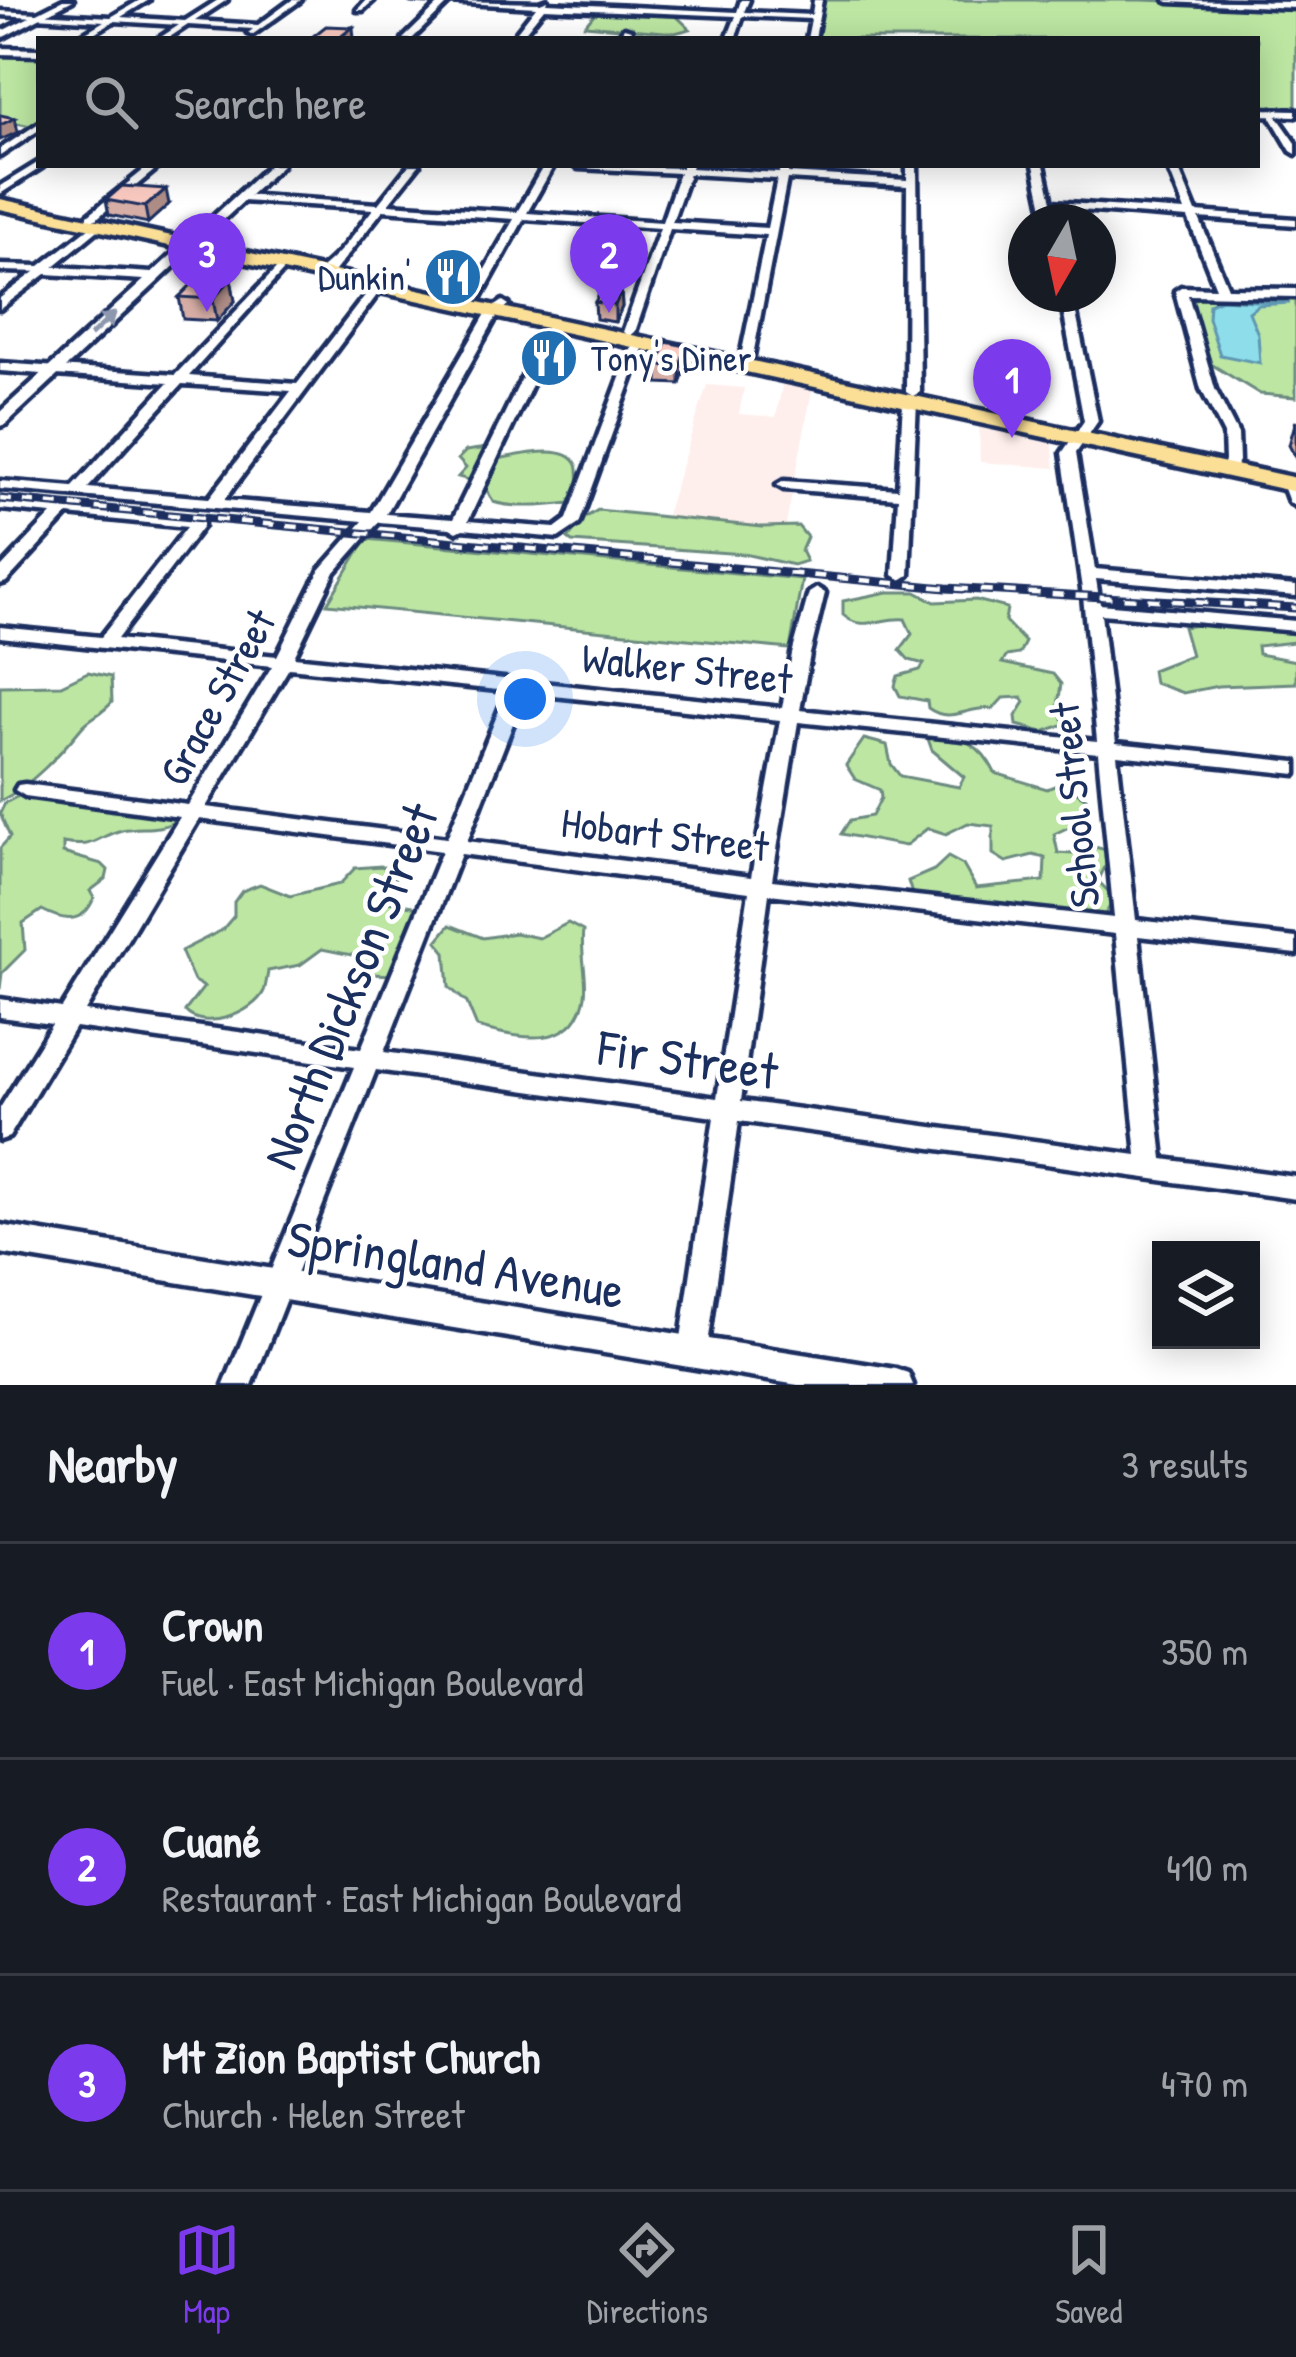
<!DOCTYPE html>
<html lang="en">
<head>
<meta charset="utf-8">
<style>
  body { margin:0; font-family:"Patrick Hand",sans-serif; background:#242831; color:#f1f3f6 }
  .controls { position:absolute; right:36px; bottom:36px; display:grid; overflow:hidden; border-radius:0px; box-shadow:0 6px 30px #0003 }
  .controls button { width:108px; height:108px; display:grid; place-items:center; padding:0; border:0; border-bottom:3px solid #363941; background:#171b24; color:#f1f3f6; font:60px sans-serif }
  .compass { position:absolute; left:1008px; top:204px; width:108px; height:108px; border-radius:50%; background:#171b24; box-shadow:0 6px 30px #0003; rotate:189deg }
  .you { position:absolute; left:525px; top:699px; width:42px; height:42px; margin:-30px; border:9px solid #fff; border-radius:50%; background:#1a73e8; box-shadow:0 0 0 18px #1a73e833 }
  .badge { display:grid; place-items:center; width:78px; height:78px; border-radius:50%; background:#7c3aed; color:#fff; font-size:39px; font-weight:700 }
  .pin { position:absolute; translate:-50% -99px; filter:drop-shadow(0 3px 6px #0008) }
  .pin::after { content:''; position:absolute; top:63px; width:42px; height:36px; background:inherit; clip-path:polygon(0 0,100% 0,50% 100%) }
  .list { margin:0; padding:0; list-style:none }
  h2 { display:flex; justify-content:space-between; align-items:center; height:156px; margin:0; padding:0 48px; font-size:51px }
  h2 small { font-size:39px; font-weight:400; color:#9ea1a6 }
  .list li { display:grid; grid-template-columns:78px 1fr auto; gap:36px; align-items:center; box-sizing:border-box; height:216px; padding:0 48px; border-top:3px solid #363941 }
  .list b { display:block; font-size:45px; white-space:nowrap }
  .list p { margin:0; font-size:39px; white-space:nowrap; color:#9ea1a6 }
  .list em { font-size:39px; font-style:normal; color:#9ea1a6 }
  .icon { flex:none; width:66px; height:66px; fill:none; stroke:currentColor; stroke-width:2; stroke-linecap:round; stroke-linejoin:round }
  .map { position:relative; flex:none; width:1296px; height:1385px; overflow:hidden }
  .search { position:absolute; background:#171b24; box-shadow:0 6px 30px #0003; left:36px; right:36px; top:36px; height:132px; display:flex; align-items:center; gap:30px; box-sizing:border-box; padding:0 42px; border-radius:0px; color:#9ea1a6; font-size:45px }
  .sheet { height:804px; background:#171b24 }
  nav { display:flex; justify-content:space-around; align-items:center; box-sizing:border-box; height:168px; border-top:3px solid #363941; background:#171b24; font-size:33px; color:#9ea1a6 }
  nav a { display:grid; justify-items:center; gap:6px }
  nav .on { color:#7c3aed }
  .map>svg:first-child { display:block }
  .built { fill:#feefec }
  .green { fill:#bce6a2; stroke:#6c8a80; stroke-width:3 }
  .water { fill:#8dddea; stroke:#5f97b2; stroke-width:3 }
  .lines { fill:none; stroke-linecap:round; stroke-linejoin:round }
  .minor-casing { stroke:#1b2f5e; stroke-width:9 }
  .tertiary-casing { stroke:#1b2f5e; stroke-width:9 }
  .primary-casing { stroke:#1b2f5e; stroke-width:9 }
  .minor { fill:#fff; fill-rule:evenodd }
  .tertiary { fill:#fff; fill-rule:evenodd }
  .primary { fill:#fbdf96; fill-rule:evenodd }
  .rail-casing { stroke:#1b2f5e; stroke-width:9 }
  .rail { stroke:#fff; stroke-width:4.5; stroke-dasharray:12; stroke-linecap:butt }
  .wall { fill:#d7aea6; stroke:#1b2f5e; stroke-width:3 }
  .shaded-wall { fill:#af8d87; stroke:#1b2f5e; stroke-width:3 }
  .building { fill:#facac1; stroke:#1b2f5e; stroke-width:3 }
  .oneway { fill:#8d97ae }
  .labels { text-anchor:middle; stroke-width:9; stroke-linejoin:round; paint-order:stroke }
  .far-poi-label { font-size:36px; fill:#1b2f5e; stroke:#fff; text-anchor:end }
  .street-label { font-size:42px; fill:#1b2f5e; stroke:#fff }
  .near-street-label { font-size:51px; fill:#1b2f5e; stroke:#fff }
</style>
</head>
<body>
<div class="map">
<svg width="1296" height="1385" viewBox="0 0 1296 1385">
  <rect width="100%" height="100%" fill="#fff"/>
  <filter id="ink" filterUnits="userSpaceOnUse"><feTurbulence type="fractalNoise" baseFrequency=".00833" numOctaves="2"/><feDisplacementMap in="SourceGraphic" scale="24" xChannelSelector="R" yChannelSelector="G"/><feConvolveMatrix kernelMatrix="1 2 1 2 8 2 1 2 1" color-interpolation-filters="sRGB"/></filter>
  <g filter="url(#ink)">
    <g class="built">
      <path d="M783 380 813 386 785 530 664 521 707 385 744 388 739 414 776 417Z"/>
      <path d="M979 424 1052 439 1055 468 980 462Z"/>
    </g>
    <g class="green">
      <path d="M824 0H1142L1296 6V111L1257 109V39H816Z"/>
      <path d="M618 11 674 14 690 29 675 33 585 25 594 14Z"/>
      <path d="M0 53 39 55V121L31 126 0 120Z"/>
      <path d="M1211 292 1296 297V397L1260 394 1211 364 1190 301Z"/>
      <path d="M487 448 491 460C513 457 567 441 577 465 580 473 577 486 579 495L571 503C547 506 515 509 493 502L484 484 458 477 466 468 458 459 466 451Z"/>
      <path d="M598 510 762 527 798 526 807 537 801 551 806 561 793 565 744 554 572 542 568 539 583 519Z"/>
      <path d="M366 539 802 579 790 649 327 604Z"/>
      <path d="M888 592H916L935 602 976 600 1007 608 1005 621 1025 642 1019 654 1007 656 1002 663 1053 674 1061 684 1058 706 1065 724 1043 732 1017 725 1016 716 1025 702 1022 697 1003 698 993 709C969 705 951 725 928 708L927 701 900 696 895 686 898 676 920 670 924 664 909 660 900 650 912 634 905 619C883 616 863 633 843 615V601Z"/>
      <path d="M1211 623 1276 626 1295 633V642L1257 646 1258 654 1296 661V683L1218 686 1183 693 1154 683 1152 670 1191 655 1183 627Z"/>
      <path d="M88 672 111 677 112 702C103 714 90 717 82 727 59 755 32 785 0 801V686L61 685Z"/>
      <path d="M933 734C965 739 981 743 995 773L1047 789 1062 783 1086 798 1088 818 1054 834 1058 853 1073 854 1091 846 1106 850 1107 863 1098 881 1115 898 1104 916 1058 917 912 894 908 881 934 870 948 857 963 865 976 888 1044 881 1045 858 1033 855 1006 862 993 854V826L968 823 946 834 928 828 905 846 841 834 850 820 872 816 881 798 880 790 855 779 846 765 864 739 887 745 891 764 900 776 959 787 964 777 932 750 928 739Z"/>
      <path d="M36 787 75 805 168 813 174 822C157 831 140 826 122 830 95 837 96 849 63 843V853L102 864 108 870 106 879 90 891 94 898C83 925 63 921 42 910L23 923 25 950 2 973 0 989V848L10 837 0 813 5 803Z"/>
      <path d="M381 866 392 871 397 883 388 902 412 906 431 923 398 975 368 974 352 955 322 949 300 965 268 971C268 972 265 990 264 991 253 1014 203 1032 185 1011L204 987 194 981 181 951 222 930 234 916V902L242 891 260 884 290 896 340 884 355 868Z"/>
      <path d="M568 923 583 931C580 953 588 978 585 996 575 1051 519 1039 477 1027L467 1003 449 987 446 952 437 941 450 925 483 938 515 933 539 938Z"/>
    </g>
    <path class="water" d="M1221 299 1290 303 1258 305 1249 312 1258 334 1260 363 1220 355 1208 318 1209 304Z"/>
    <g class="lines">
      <defs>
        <g id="minor">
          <path d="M140 0H149L121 17 185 21 218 0H227L195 21 258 25 292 0H301L252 35 248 33 253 29 188 25 167 39H158L179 25 114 21 84 39H74L104 21 0 15V11L111 17Z"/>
          <path d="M366 0H374L363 10H357Z"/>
          <path d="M411 0 540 3 548 0 547 3 737 12 741 0H749L744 12 812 15 814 0H822L815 39H807L811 19 743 16 735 39H727L736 16 544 8 519 39H511L536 7Z"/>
          <path d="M624 28 631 30 625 39H617Z"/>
          <path d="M1272 109 1296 143V154L1291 151 1268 112Z"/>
          <path d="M39 123V130L0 156V149Z"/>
          <path d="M39 162V165H44L42 167 0 194V186Z"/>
          <path d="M150 165H161L96 219H88V215Z"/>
          <path d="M409 165H419L388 204 517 212 544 165H554L527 213 662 222 679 173 578 168 573 165 681 168 682 165H692L691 168 779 173 780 165H790L788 173 907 180V165H917L920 392 913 396 906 392 907 186 787 179 751 366 745 370 739 366 766 235 670 229 635 332 629 336 623 332 660 228 524 219 480 299 465 310 459 306 469 297 514 219 383 210 335 271 319 277 313 274C338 259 355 232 373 209L242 201 237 198 242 195 378 204ZM689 174 777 179 767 228 672 222Z"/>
          <path d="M1034 165H1044L1052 202 1185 211 1167 165H1177L1196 212 1296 219V225L1199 218 1228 288 1296 289V297L1188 295 1215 389 1238 434 1239 461 1232 473H1222L1220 470 1225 461 1224 434 1201 389 1175 291 1181 287 1216 288 1188 218 1053 208 1056 222H1046Z"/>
          <path d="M94 224 103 226 47 272 0 271V265L40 266Z"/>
          <path d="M282 263 286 264V268L189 376 297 384 373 285 383 287 224 500 371 512 487 312 503 301 509 305 498 314 386 514 453 519 548 325 554 321 560 325 468 521 555 528 567 519 633 343 639 339 645 343 579 524 558 538 463 529 457 532 450 528 379 522 335 572 294 657 782 708 792 654 809 593 817 588 825 593 810 654 800 710 1097 741 1083 596 1062 453 1084 421 1060 294H1072L1098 421 1076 453 1095 569 1296 586V596L1096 579 1100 604 1296 621V631L1101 614 1116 743 1296 762V774L1117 755 1136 920 1296 938V954L1138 936 1163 1159 1296 1177V1199L739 1121 707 1352 703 1362 693 1365 683 1362 679 1352 714 1117 376 1070 252 1385H224L354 1067 75 1027 9 1137 0 1140V1108L52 1024 0 1017V999L62 1008 180 817 25 796 15 790 18 785 25 784 188 805 272 666 0 637V627L101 637 187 527 68 515 6 582 0 584V569L52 514 0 509V499L203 520V526L117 639 277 656 320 570 363 521 0 489V481L73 487 168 383 0 371V363L175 375ZM182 384 291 391 209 498 88 488ZM289 668 507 691 447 838 206 807ZM525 693 780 720 751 877 467 841ZM798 722 1098 753 1114 918 772 880ZM199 819 442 851 361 1049 85 1011ZM461 854 749 892 717 1098 384 1052ZM769 894 1115 934 1137 1155 741 1101Z"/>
          <path d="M910 397 917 401 909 575 901 580 893 575 898 498 784 489 777 485 784 481 898 489 903 401Z"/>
          <path d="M1289 479 1296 482V506L1289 502 1282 483Z"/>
        </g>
        <g id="tertiary">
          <path d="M63 0H73L0 39V32Z"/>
          <path d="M443 0H452L412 39H403Z"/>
          <path d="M1165 0 1296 2V8L1169 2Z"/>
          <path d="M0 48 39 49V55L0 54Z"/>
          <path d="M1257 109 1296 110V116L1257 115Z"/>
          <path d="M269 165H282L6 424 0 426V412L144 280 46 274 0 309V298L43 266 152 273Z"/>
          <path d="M0 1225 896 1369 908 1373 913 1385H798L0 1253Z"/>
        </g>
        <path id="primary" d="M0 199 1296 478V492L0 209Z"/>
      </defs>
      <use href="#minor" class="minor-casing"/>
      <use href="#tertiary" class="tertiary-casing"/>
      <use href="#primary" class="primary-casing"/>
      <use href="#minor" class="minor"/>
      <use href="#tertiary" class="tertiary"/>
      <use href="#primary" class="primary"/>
      <defs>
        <path id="rail" d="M0 499 946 588 1296 608"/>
      </defs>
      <use href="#rail" class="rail-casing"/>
      <use href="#rail" class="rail"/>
    </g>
    <g class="wall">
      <path d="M106 200 169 204 148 223 109 215Z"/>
      <path d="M231 279 235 301 217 321 183 319 179 297Z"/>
      <path d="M621 291 622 307 615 322 596 319 595 302Z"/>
      <path d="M686 363 680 384 658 383V365Z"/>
      <path d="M1296 420V459L1289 445Z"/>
    </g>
    <g class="shaded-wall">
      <path d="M353 27 354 39H339V38Z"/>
      <path d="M15 118 18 132 0 140V125Z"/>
      <path d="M166 189 169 204 148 223 145 207Z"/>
      <path d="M231 279 235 301 217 321 213 299Z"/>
      <path d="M621 291 622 307 615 322V305Z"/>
      <path d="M686 346V363L680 384V367Z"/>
    </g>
    <g class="building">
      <path d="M326 26 353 27 339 38 312 37Z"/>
      <path d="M0 115 15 118 0 125Z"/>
      <path d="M122 186 166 189 145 207 106 200Z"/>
      <path d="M199 277 231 279 213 299 179 297Z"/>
      <path d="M601 290 621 291 615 305 595 302Z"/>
      <path d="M666 342 686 346 680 367 658 365Z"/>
    </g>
    <defs><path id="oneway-solid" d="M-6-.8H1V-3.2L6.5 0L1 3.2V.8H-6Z" transform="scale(3)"/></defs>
    <use class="oneway" href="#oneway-solid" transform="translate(103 324) rotate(-43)"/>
  </g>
  <defs>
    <symbol id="restaurant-disc" viewBox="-11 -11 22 22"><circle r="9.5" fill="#1f6fb2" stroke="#fff"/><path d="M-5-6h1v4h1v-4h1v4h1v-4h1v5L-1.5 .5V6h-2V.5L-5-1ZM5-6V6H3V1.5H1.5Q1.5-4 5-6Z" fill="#fff"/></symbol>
  </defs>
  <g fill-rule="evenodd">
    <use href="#restaurant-disc" x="420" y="244" width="66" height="66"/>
    <use href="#restaurant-disc" x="516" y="325" width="66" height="66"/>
  </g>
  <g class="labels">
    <g class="far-poi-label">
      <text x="411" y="290">Dunkin'</text>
      <text x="591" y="371" text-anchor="start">Tony's Diner</text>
    </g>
    <g class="street-label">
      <text transform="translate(687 668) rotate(6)" y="15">Walker Street</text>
      <text transform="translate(217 697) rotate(-61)" y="15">Grace Street</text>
      <text transform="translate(1074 805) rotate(-96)" y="15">School Street</text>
      <text transform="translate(665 834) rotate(7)" y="15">Hobart Street</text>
    </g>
    <g class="near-street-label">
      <text transform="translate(350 986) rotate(-68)" y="18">North Dickson Street</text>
      <text transform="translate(688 1059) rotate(8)" y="18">Fir Street</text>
      <text transform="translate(456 1264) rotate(9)" y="18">Springland Avenue</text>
    </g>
  </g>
</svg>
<div class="controls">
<button><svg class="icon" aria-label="layers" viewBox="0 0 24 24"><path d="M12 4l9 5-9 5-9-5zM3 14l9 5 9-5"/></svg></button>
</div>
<svg class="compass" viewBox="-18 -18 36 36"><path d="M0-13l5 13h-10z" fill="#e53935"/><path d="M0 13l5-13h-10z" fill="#9ea1a6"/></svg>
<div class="you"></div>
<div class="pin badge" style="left:1012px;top:438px">1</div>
<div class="pin badge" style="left:609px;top:313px">2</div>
<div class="pin badge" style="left:207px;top:312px">3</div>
<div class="search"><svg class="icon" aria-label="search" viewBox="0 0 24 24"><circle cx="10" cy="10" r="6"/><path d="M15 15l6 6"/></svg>Search here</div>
</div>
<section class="sheet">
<h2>Nearby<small>3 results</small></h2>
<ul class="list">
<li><span class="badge">1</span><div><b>Crown</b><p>Fuel · East Michigan Boulevard</p></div><em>350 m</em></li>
<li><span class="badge">2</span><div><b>Cuané</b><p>Restaurant · East Michigan Boulevard</p></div><em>410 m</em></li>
<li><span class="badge">3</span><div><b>Mt Zion Baptist Church</b><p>Church · Helen Street</p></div><em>470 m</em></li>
</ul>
</section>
<nav>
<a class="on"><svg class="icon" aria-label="map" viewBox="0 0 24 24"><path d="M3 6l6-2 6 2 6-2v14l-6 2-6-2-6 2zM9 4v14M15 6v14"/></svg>Map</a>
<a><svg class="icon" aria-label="directions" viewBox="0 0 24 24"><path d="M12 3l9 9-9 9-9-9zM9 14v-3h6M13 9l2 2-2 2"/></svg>Directions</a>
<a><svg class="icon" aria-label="saved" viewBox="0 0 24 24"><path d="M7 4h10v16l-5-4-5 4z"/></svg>Saved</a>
</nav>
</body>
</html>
